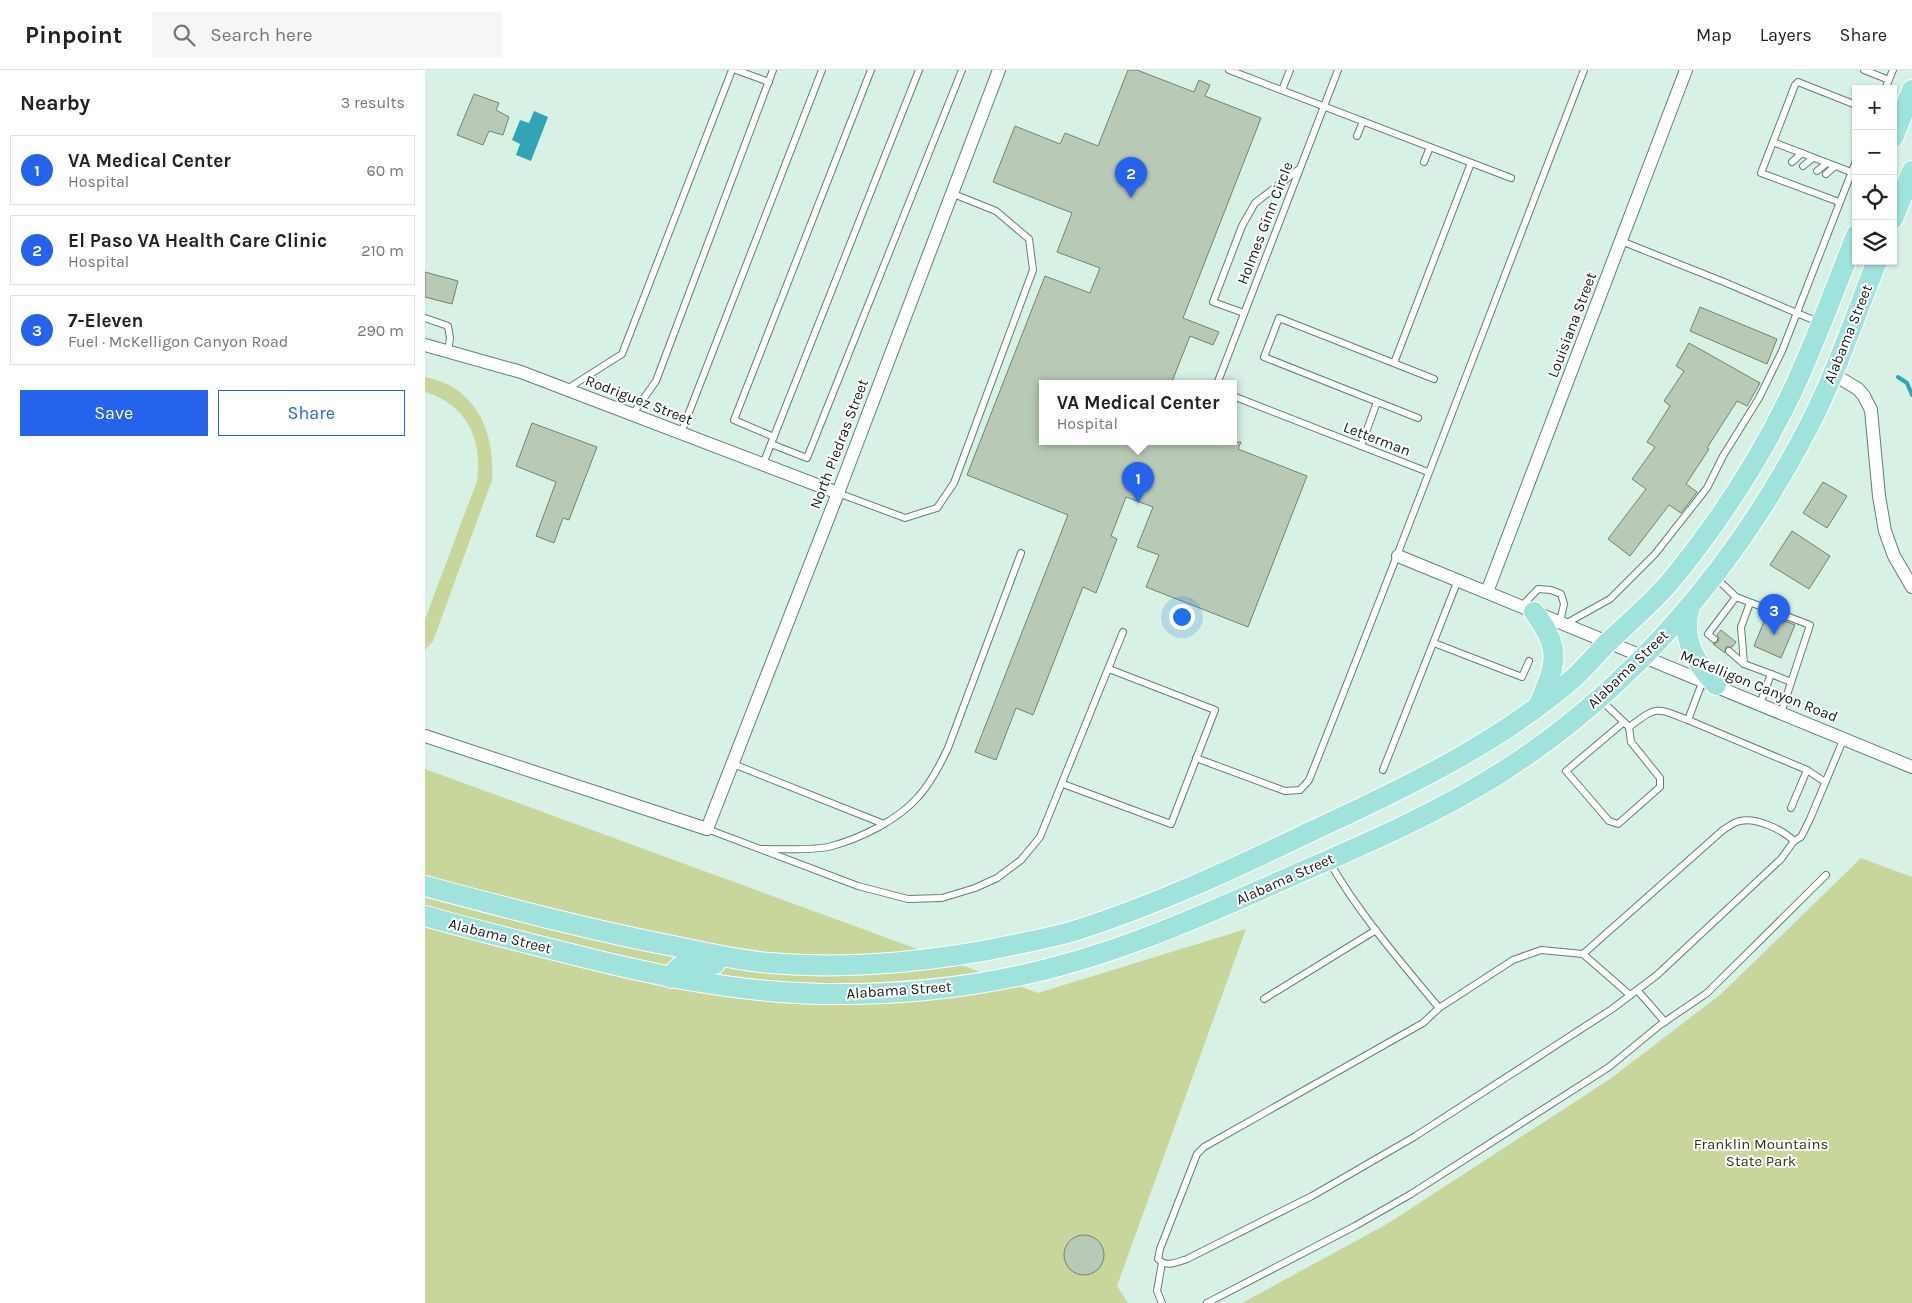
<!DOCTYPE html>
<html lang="en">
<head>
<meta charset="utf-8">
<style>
  body { margin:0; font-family:Karla,sans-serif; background:#f6f6f6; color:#222 }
  .controls { position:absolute; right:15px; top:15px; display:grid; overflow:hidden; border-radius:0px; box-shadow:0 1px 4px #0004 }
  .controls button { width:45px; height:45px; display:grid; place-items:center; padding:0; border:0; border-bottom:1px solid #e0e0e0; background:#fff; color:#222; font:25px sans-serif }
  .you { position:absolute; left:756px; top:546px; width:18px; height:18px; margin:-12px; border:4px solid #fff; border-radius:50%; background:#1a73e8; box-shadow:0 0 0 8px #1a73e833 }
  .badge { display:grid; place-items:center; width:32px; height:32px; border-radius:50%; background:#2563eb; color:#fff; font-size:16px; font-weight:700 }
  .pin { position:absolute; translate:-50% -41px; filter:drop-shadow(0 1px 2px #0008) }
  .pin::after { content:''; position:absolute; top:26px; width:18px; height:15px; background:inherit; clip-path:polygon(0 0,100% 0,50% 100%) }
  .popup { position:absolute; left:614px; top:310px; width:198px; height:65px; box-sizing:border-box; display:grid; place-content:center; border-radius:0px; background:#fff; filter:drop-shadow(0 1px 4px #0005); font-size:16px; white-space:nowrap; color:#767676 }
  .popup b { font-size:19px; color:#222 }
  .popup::after { content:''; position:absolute; left:50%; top:100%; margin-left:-10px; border:10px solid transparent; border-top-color:#fff }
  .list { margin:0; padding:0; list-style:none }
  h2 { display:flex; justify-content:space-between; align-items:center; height:65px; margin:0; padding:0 20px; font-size:21px }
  h2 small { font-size:16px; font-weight:400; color:#767676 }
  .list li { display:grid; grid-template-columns:32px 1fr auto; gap:15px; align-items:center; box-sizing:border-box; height:70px; margin:0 10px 10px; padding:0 10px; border:1px solid #e0e0e0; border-radius:0px }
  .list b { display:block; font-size:19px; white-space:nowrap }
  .list p { margin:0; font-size:16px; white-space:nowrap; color:#767676 }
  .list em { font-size:16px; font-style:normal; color:#767676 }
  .actions { display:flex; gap:10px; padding:15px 20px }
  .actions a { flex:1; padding:11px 0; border:1px solid #2563eb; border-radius:0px; text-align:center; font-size:18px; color:#2563eb }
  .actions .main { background:#2563eb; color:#fff }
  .icon { flex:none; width:28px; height:28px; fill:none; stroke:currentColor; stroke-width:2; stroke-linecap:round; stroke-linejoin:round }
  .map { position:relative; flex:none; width:1487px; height:1233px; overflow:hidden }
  header { display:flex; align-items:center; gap:30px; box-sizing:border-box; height:70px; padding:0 25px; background:#fff; border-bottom:1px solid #e0e0e0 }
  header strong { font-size:24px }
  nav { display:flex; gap:28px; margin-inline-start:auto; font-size:18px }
  .search { width:350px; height:45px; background:#f6f6f6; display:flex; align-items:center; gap:12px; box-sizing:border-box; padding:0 18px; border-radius:0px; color:#767676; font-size:19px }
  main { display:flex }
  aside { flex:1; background:#fff }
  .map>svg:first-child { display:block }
  .green { fill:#c8d59b }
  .water { fill:#31a4b5 }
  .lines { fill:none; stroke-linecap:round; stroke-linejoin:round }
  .stream { stroke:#31a4b5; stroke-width:4 }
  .building { fill:#b8cab6; stroke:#738371 }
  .lane-casing { stroke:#657e72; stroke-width:8 }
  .street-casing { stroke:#657e72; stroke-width:14 }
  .primary-casing { stroke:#fff; stroke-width:22 }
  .lane { stroke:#fff; stroke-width:6 }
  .street { stroke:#fff; stroke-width:12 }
  .primary { stroke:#9fe3dc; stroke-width:20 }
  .labels { text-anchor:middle; stroke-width:4; stroke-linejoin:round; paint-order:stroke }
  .street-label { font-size:15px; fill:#121c17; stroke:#fff }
  .park-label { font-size:15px; fill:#2f3514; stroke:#fff }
</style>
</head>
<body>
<header>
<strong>Pinpoint</strong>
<div class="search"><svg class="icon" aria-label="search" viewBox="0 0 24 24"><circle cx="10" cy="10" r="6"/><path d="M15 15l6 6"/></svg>Search here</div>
<nav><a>Map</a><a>Layers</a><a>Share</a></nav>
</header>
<main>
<aside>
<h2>Nearby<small>3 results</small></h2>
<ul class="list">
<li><span class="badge">1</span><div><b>VA Medical Center</b><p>Hospital</p></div><em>60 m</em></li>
<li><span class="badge">2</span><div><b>El Paso VA Health Care Clinic</b><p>Hospital</p></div><em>210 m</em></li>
<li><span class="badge">3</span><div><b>7-Eleven</b><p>Fuel · McKelligon Canyon Road</p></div><em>290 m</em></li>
</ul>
<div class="actions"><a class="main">Save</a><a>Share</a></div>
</aside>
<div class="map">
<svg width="1487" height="1233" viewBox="0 0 1487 1233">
  <rect width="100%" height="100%" fill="#d7f2e4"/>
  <g class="green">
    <path d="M0 307C52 317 70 362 67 410L8 571 0 580V549L52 411C58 369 42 335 0 322Z"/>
    <path d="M0 699 613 923 821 859 692 1216 703 1233H0Z"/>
    <path d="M1436 788 1487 807V1233H817L962 1154 1185 1009 1296 924Z"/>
  </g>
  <path class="water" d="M109 41 123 47 106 91 91 85 95 74 87 70 95 50 104 53Z"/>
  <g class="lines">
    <path class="stream" d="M1473 307 1482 313 1487 325"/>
  </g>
  <g class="building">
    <path d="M703 0H712L769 22 774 10 785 15 780 26 836 48 758 248 794 262 788 275 765 266 746 314H618V372H816L813 379 882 406 823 557 721 517 734 485 712 477 728 437 701 427 686 466 692 469 671 523 658 517 608 645 591 638 571 690 550 682 643 445 542 405 620 206 665 223 675 198 632 182 647 143 568 112 590 56 635 74 640 63 673 76Z"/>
    <path d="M49 24 74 33 71 40 84 47 78 65 64 61 58 75 32 65Z"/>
    <path d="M0 202 33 211 27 234 0 227Z"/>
    <path d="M1275 237 1352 269 1342 294 1265 261Z"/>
    <path d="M1264 273 1335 313 1322 336 1312 331 1282 378 1284 379 1261 414 1272 422 1270 425 1256 443 1244 435 1205 486 1183 469 1221 419 1207 409 1230 377 1222 372 1245 336 1239 331 1259 301 1251 296Z"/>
    <path d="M107 353 172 377 144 450 138 448 129 473 111 466 131 412 91 396Z"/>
    <path d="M1398 412 1422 426 1402 458 1378 443Z"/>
    <path d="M1367 461 1405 486 1384 519 1345 495Z"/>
    <path d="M1342 544 1370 555 1356 588 1329 576Z"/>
    <path d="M1296 560 1311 572 1307 577H1301L1300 583 1288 574 1293 572 1294 568 1292 565Z"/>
    <circle cx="659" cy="1185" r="20"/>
  </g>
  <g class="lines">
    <defs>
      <g id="lane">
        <path d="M311 0 344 12"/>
        <path d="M804 0 1086 108"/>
        <path d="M1439 0 1464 10"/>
        <path d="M1460 19 1468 0"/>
        <path d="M857 20 865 0"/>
        <path d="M932 66 938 51"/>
        <path d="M1348 72 1426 102"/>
        <path d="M999 92 1005 77"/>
        <path d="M1367 92 1377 83"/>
        <path d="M1378 96 1388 88"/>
        <path d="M1392 101 1402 93"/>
        <path d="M1401 104 1410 96"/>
        <path d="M1414 132 1336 103 1370 15 1373 12 1431 35"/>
        <path d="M1196 171 1299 212 1393 252"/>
        <path d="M819 243 788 232 817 156 830 133 873 100"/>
        <path d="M0 248 23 256 25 268 23 281"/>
        <path d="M969 293 1046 93"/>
        <path d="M792 314 913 0"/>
        <path d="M142 319 197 284 307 0"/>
        <path d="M808 326 1003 402"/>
        <path d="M207 345 231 311 348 0"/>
        <path d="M993 348 839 287 854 248 1009 309"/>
        <path d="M256 363 397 0"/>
        <path d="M349 367 309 350 446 0"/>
        <path d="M346 374 382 388 537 0"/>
        <path d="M936 376 952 332"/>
        <path d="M338 394 494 0"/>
        <path d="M413 423 480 448 512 438 529 413 608 200 604 169 571 141 526 123"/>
        <path d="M1290 507 1311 527 1385 555 1356 643"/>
        <path d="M1097 536 1113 519 1126 520 1136 524 1139 534 1135 552"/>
        <path d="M1140 554 1185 529 1230 484 1282 418 1298 386 1334 328 1357 281 1431 91"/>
        <path d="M1289 569 1283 564 1311 527"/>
        <path d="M1009 573 1097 607 1104 591"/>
        <path d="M1304 581 1319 594 1346 604 1335 634"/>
        <path d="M1319 594 1316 557 1325 533"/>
        <path d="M1346 604 1366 612"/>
        <path d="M1278 610 1263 650 1382 700 1366 738"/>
        <path d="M1177 631 1204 657C1233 636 1229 637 1263 650"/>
        <path d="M1199 652 1141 701 1184 751 1193 754 1235 717V708L1206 672 1204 657"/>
        <path d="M771 688 860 721 875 720 884 710C978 474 1067 237 1159 0"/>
        <path d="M308 694 459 754"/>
        <path d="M958 700 1033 510"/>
        <path d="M1382 700 1400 712"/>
        <path d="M638 714 746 754 790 640 684 599"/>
        <path d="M282 759 433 816 483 829 517 828 550 818 572 808 596 790 615 767 698 562"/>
        <path d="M1369 771 1376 767 1385 749 1419 668"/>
        <path d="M337 779C356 779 390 781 407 776 436 768 473 750 493 727 506 713 515 695 523 678L596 483"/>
        <path d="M905 793C935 845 976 892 1014 938L1088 890 1116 880 1158 884 1298 760C1303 757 1309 752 1315 751 1331 747 1358 760 1369 771L1356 789 1232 905 1187 939 989 1067 887 1126 762 1189C752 1192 742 1198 733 1189L735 1179 772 1084 779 1077 998 953 1014 938"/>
        <path d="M1158 884 1205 925"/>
        <path d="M1212 920 1240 952"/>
        <path d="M839 929 951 860"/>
        <path d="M737 1193 732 1221 737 1233"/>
        <path d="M782 1233 930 1156 986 1124 1184 997 1235 955 1282 923 1401 805"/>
      </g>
      <g id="street">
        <path d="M0 275 96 302 413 423"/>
        <path d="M1408 304 1433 319 1439 326 1446 340 1454 426 1460 461 1469 486 1487 517"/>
        <path d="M973 486 1487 697"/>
        <path d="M1062 522 1261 0"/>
        <path d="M0 666 282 759 413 423 574 0"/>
      </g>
      <g id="primary">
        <path d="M1468 68 1487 20"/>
        <path d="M1468 149 1487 101"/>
        <path d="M1265 536C1255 568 1270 592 1291 615"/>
        <path d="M1109 542C1136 578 1132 592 1115 632"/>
        <path d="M0 816C82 838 165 860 248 876 280 883 312 890 344 893 426 900 518 891 598 873 615 869 633 866 649 861 731 835 808 799 885 762 976 720 1075 673 1151 606 1161 596 1171 585 1181 574 1202 554 1225 535 1244 513 1293 454 1335 389 1368 320 1391 270 1411 217 1431 165"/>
        <path d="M0 846C43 858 86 869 130 880 219 903 309 923 402 924 467 925 533 919 597 905 681 887 761 853 840 818 918 783 999 751 1072 705 1206 621 1312 496 1384 356 1411 303 1430 247 1452 191"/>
        <path d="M246 908C255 887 272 896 290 894"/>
      </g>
    </defs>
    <use href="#lane" class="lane-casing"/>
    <use href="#street" class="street-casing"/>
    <use href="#primary" class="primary-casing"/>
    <use href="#lane" class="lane"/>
    <use href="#street" class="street"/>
    <use href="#primary" class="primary"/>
  </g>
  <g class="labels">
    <g class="street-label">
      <text transform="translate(840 153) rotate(-69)" y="5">Holmes Ginn Circle</text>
      <text transform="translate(1147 255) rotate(-69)" y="5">Louisiana Street</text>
      <text transform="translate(1423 264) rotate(-68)" y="5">Alabama Street</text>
      <text transform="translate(214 330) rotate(21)" y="5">Rodriguez Street</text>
      <text transform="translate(952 369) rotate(21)" y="5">Letterman</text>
      <text transform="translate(414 374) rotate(-69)" y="5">North Piedras Street</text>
      <text transform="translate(1203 599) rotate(-44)" y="5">Alabama Street</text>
      <text transform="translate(1334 616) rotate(22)" y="5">McKelligon Canyon Road</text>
      <text transform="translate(860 809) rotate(-24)" y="5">Alabama Street</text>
      <text transform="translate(75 866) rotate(14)" y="5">Alabama Street</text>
      <text transform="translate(474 920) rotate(-4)" y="5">Alabama Street</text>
    </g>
    <g class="park-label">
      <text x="1336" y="1079">Franklin Mountains<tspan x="1336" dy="17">State Park</tspan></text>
    </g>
  </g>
</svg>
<div class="controls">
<button>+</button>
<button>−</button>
<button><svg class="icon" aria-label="locate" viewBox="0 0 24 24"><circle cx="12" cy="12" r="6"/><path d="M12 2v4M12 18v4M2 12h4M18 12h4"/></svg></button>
<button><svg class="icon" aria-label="layers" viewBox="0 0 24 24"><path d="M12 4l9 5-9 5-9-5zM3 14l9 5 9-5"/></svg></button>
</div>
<div class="you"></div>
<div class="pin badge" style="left:713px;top:433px">1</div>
<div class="popup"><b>VA Medical Center</b>Hospital</div>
<div class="pin badge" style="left:706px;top:128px">2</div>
<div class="pin badge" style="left:1349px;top:565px">3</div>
</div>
</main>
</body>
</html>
